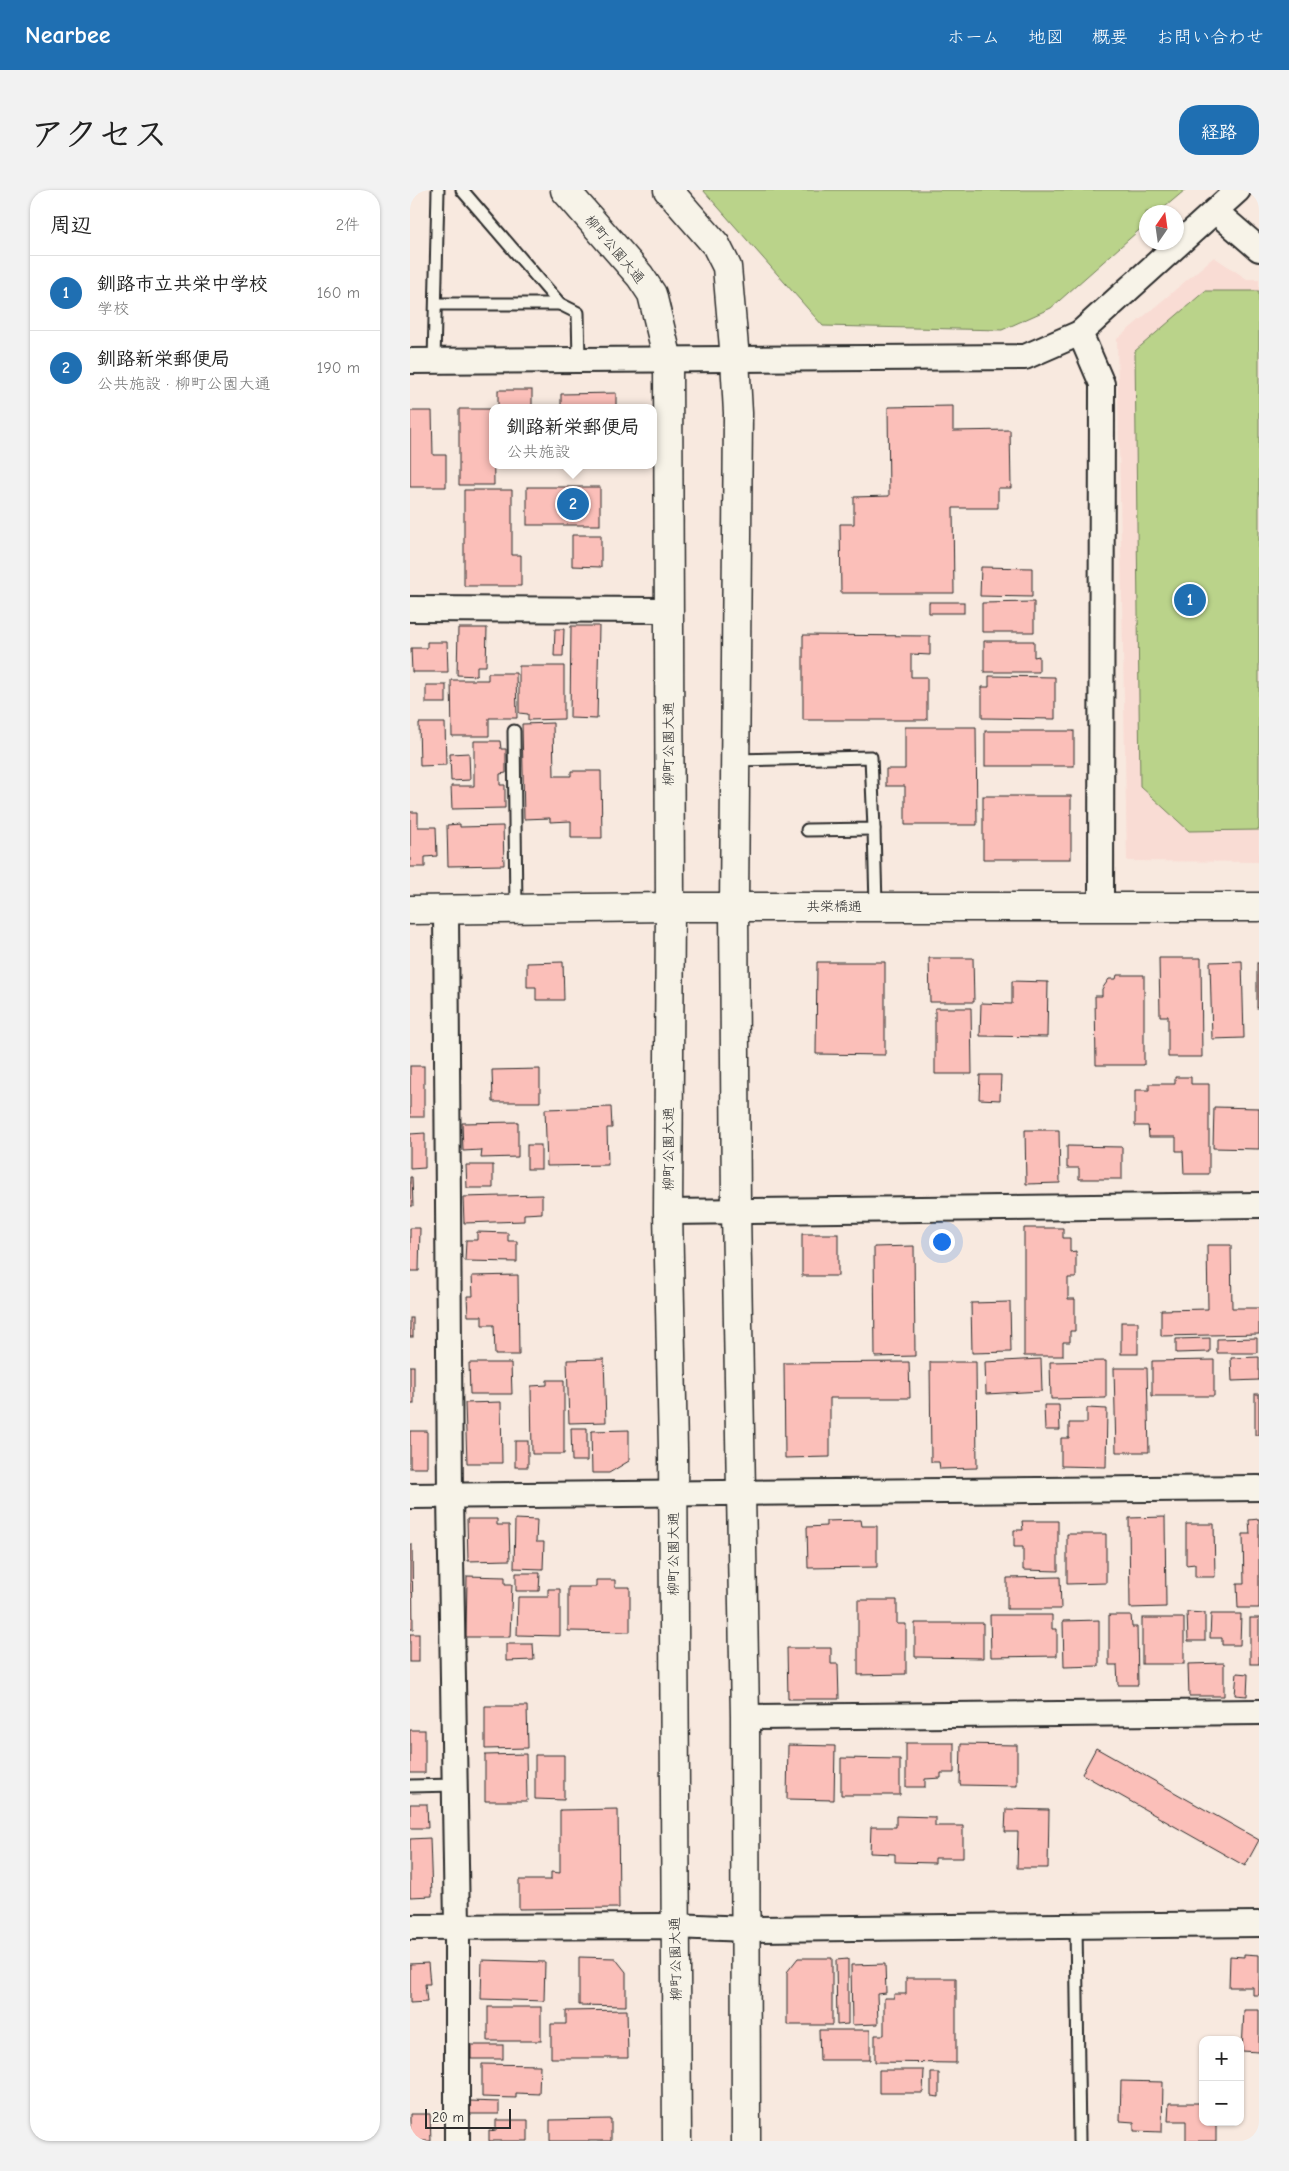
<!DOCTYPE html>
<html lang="ja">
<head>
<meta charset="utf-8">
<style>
  body { margin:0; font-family:"Comic Neue","Klee One",sans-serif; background:#f2f2f2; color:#222 }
  .controls { position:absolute; right:15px; bottom:15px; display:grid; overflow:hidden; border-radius:10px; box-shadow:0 1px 4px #0004 }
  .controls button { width:45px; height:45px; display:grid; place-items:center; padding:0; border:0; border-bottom:1px solid #e0e0e0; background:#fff; color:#222; font:25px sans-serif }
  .compass { position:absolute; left:729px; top:15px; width:45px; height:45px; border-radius:50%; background:#fff; box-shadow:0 1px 4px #0004; rotate:13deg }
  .scale { position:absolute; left:15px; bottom:12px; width:86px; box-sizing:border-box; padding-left:5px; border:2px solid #2b2b2b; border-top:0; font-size:14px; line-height:18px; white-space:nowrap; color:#2b2b2b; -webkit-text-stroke:4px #f7f3e8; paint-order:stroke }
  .you { position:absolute; left:531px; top:1051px; width:18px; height:18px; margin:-12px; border:4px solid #fff; border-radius:50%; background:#1a73e8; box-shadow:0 0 0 8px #1a73e833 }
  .badge { display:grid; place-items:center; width:32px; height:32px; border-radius:50%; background:#1f6fb2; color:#fff; font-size:16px; font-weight:700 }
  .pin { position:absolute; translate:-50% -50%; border:2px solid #fff; box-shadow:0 1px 5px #0006 }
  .popup { position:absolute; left:79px; top:214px; width:168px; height:65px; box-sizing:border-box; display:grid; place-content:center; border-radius:10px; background:#fff; filter:drop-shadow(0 1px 4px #0005); font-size:16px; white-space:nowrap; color:#767676 }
  .popup b { font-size:19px; color:#222 }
  .popup::after { content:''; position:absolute; left:50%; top:100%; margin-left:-10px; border:10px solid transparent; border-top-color:#fff }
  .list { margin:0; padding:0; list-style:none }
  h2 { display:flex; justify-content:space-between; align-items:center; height:65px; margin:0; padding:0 20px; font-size:21px }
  h2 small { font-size:16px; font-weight:400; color:#767676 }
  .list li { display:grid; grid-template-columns:32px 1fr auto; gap:15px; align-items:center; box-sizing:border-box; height:75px; padding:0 20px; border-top:1px solid #e0e0e0 }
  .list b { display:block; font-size:19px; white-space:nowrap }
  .list p { margin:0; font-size:16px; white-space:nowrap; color:#767676 }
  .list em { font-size:16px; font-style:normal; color:#767676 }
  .map { position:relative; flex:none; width:849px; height:1951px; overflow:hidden; border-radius:20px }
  header { display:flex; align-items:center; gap:30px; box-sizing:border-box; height:70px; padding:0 25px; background:#1f6fb2; color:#fff }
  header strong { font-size:24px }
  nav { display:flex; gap:28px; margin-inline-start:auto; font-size:18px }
  .intro { display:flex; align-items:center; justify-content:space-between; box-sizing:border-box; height:120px; padding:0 30px }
  h1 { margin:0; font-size:35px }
  .button { padding:12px 22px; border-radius:20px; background:#1f6fb2; color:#fff; font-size:18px; font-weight:700 }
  main { display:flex; gap:30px; padding:0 30px }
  aside { flex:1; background:#fff; border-radius:20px; box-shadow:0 1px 4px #0004 }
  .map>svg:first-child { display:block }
  .built { fill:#f9dcd4 }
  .green { fill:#bad38a; stroke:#727f5a }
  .building { fill:#fbbfb9; stroke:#2b2b2b }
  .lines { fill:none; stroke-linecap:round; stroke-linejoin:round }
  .service-casing { stroke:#2b2b2b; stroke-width:15 }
  .minor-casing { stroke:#2b2b2b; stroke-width:28 }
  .tertiary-casing { stroke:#2b2b2b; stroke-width:31 }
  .service { stroke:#f7f3e8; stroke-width:11 }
  .minor { stroke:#f7f3e8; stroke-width:24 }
  .tertiary { stroke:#f7f3e8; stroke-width:28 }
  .labels { text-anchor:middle; stroke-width:4; stroke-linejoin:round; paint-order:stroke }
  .street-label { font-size:14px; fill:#2b2b2b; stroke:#f7f3e8 }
</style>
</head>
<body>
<header>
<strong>Nearbee</strong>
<nav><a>ホーム</a><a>地図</a><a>概要</a><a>お問い合わせ</a></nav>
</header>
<div class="intro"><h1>アクセス</h1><a class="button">経路</a></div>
<main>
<aside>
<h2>周辺<small>2件</small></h2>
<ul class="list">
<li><span class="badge">1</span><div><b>釧路市立共栄中学校</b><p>学校</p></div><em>160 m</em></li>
<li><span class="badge">2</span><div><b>釧路新栄郵便局</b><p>公共施設 · 柳町公園大通</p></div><em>190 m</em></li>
</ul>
</aside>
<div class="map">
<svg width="849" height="1951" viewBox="0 0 849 1951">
  <rect width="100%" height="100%" fill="#f8e9df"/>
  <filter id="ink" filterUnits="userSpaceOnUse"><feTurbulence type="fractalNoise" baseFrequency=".02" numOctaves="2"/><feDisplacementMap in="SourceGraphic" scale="10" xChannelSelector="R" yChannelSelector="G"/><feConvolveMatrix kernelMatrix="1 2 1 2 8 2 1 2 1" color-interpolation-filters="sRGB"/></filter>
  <g filter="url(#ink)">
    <path class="built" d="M804 67 837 89H849V672L717 671 707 149Z"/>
    <g class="green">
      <path d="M293 0H775L749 22H736V34L641 118 592 140 413 136Z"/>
      <path d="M795 101H849V640L779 641 730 596 725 161Z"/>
    </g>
    <g class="building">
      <rect x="88" y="200" width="34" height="18"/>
      <path d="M206 203V218H151V204Z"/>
      <path d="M543 216V241L600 240 601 298H588V318H543L544 403H431L430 334H444V307L479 306 478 217Z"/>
      <path d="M49 219H83L84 295H49Z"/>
      <path d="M0 221H22L23 265H36V297H0Z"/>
      <rect x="117" y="297" width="73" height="38"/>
      <path d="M54 300H102V365H111V396H54Z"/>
      <path d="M162 345H191V377L162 376Z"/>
      <path d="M571 377 622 378V407L570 406Z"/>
      <rect x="519" y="412" width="35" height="11"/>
      <path d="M624 412V442H572V413Z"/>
      <path d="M161 436H189L187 529 160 528Z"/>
      <path d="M48 438H77L76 476H67V486L47 485Z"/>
      <path d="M145 439H154L153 466H144Z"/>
      <path d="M393 445 520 446V465L501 464V487H517V530H393Z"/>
      <path d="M574 451H624V467L629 466V482H574Z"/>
      <path d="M17 452H37L38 482H2L1 458H17Z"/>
      <path d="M109 476H154V529L118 530V524L109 523Z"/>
      <path d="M78 483H106L107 528H79V546H42L41 490H78Z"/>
      <path d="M579 486 645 487V529L572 528V497H579Z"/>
      <rect x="16" y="495" width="20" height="18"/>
      <path d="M9 533H35L36 575 10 576Z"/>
      <path d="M143 533 144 586H161V581H191L192 648H161V631L140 632V628L114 629 112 534Z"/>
      <path d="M495 537H566L567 635H495V596H476V579H495Z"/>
      <rect x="575" y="541" width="89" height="35"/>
      <path d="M64 551H90L91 559H96V583L90 584V595H95V618L42 619 41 596H64Z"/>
      <path d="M59 563 60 590 41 591 40 564Z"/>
      <rect x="573" y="606" width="88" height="63"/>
      <path d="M0 622H8V637H26L27 666 15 667V677H0Z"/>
      <path d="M50 634V637L93 636 94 675 38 676 37 635Z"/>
      <path d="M519 768H563L564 812H520Z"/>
      <path d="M749 768H791L792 867H758V826H750Z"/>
      <path d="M832 771 834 848 802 849 800 772Z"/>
      <path d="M153 772 154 810H126V797H117V773Z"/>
      <path d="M407 772H475V865L406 864Z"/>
      <rect x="847" y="773" width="2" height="45"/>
      <path d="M707 785H734V875H686L685 806H692V799L699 789H706Z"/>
      <path d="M602 791 638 792 637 847 570 846 571 813 602 814Z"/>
      <path d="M525 818H561L562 884H525Z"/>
      <rect x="0" y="876" width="14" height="51"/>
      <path d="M130 879V912H83L82 880Z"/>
      <path d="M570 885H591L590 910 569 909Z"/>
      <path d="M765 887H781V894H799V984H774L773 961H766V947H739L738 936H725V900H739V894H765Z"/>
      <path d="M201 917 202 938H197L198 975 137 976 135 919Z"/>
      <path d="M804 917 849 918V959L803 958Z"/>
      <path d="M108 932V967L71 968 72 960 53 961 52 933Z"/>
      <path d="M615 940H649L650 993 616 994Z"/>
      <path d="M15 943V978L0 979V944Z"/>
      <rect x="117" y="955" width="14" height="24"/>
      <path d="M657 956 712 957V989H669V978H657Z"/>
      <path d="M56 975H83V998H57Z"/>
      <path d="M0 987H2L3 1016H0Z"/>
      <path d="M132 1005V1023L114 1024V1031L54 1033 53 1007Z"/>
      <path d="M0 1038H10L9 1081H0Z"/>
      <path d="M614 1038H653V1048H660V1062L666 1061V1088H658V1109H665V1141H660V1152H653V1166H614Z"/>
      <path d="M67 1042 98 1043V1051H107V1072L55 1071 56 1050H67Z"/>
      <rect x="392" y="1044" width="36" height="42"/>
      <path d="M797 1055H821L822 1118H849V1144L751 1146V1120L798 1119Z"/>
      <path d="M504 1056 505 1166 465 1167 464 1057Z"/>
      <path d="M108 1085 109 1165H85L84 1135H72V1126H58L57 1106H63L62 1086Z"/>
      <path d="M600 1112 601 1162 562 1163 561 1113Z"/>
      <rect x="0" y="1128" width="3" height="19"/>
      <rect x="711" y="1132" width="17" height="32"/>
      <path d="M800 1148V1162L766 1163V1149Z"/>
      <path d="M847 1148V1163H807V1149Z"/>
      <path d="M849 1167V1190L822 1191 821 1168Z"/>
      <path d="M194 1169 196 1232 159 1233 157 1170Z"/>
      <path d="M631 1169 632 1201 576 1204 575 1172Z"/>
      <path d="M804 1170V1206H742V1171Z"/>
      <path d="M696 1171V1208L641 1209 640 1172Z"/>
      <path d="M499 1172 500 1208H420V1267L375 1268 374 1173Z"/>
      <path d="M520 1172H566L567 1278 530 1279 529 1272H521Z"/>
      <path d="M59 1173H101L102 1204H60Z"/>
      <rect x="0" y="1176" width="4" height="38"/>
      <path d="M704 1178H737L739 1262H706Z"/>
      <path d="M137 1190H154V1264H122L121 1196 137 1195Z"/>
      <rect x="845" y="1204" width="4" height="41"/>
      <path d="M91 1212 92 1273H57L55 1213Z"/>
      <path d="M634 1215H649L650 1240H635Z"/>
      <path d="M677 1218 697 1219 696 1277 651 1276V1248H659V1233H677Z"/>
      <path d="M161 1238H177V1271H162Z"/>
      <path d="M219 1240V1271L199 1283H182L181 1241Z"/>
      <rect x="0" y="1241" width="17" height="37"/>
      <rect x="105" y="1251" width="13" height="26"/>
      <path d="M755 1327 756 1417 720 1418 719 1328Z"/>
      <path d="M57 1329H87V1335H99L100 1370 58 1371Z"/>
      <path d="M105 1329 127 1330 126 1352H134L133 1379 104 1378Z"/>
      <path d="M849 1329V1418H828L827 1394H834L833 1344H840L839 1330Z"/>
      <path d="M451 1330 452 1336H467V1377L398 1378 397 1337 416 1336V1331Z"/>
      <path d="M612 1331H648V1381L613 1380V1357H604V1340H613Z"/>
      <path d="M776 1334H804L805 1387H785V1374L776 1375Z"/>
      <path d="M657 1344H696V1393L657 1394Z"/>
      <path d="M0 1354H2L3 1439H0Z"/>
      <path d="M106 1383H130L129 1401H106Z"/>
      <path d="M57 1386 95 1387V1394H102L100 1447H56Z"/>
      <path d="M650 1387 651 1419H597V1388Z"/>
      <path d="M186 1390H205V1397H220V1442L158 1441V1397H186Z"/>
      <path d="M138 1399H150V1446L107 1445 108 1407H138Z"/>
      <path d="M448 1410H487V1434H496V1484L448 1485Z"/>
      <path d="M777 1422 795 1423V1451H778Z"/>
      <path d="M801 1424H831L830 1455H812V1448H800Z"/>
      <path d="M580 1425H642V1439H647V1466L581 1467Z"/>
      <path d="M699 1425H721L722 1437H727L728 1495H708L707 1475H699Z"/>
      <rect x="732" y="1428" width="42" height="46"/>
      <rect x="840" y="1428" width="9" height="46"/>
      <path d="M689 1430V1476L654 1477 653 1431Z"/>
      <path d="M505 1433H573V1468L505 1467Z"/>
      <rect x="0" y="1444" width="9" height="28"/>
      <path d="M96 1454H123L124 1470 96 1471Z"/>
      <path d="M377 1458H421V1474H428L429 1509H378Z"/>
      <path d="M814 1473V1506H779L778 1474Z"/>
      <path d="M827 1483 838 1484 837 1506 825 1505Z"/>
      <path d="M75 1516H117L118 1558 75 1559Z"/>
      <rect x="0" y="1540" width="15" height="43"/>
      <path d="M496 1553H544V1583H531V1588L515 1589V1597H496Z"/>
      <path d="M551 1554 607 1555V1596L550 1595Z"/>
      <path d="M378 1555 425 1556 424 1610 377 1609Z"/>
      <path d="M686 1558 849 1650 835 1676 672 1584Z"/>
      <path d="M116 1564 117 1611H75V1565Z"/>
      <path d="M125 1565H154V1610L125 1609Z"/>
      <path d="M431 1568 490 1569V1605H431Z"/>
      <path d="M0 1614H17L18 1638H0Z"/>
      <path d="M208 1619 209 1718 109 1719V1690H141V1682L150 1683V1620Z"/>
      <path d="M596 1619 639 1620 638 1678H607L608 1642H595Z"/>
      <path d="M486 1626 525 1627V1636H553V1668H525V1673L485 1672V1664L460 1663 461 1637H486Z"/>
      <path d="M20 1648 22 1706 0 1707V1649Z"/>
      <path d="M834 1764 849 1765V1805H843V1797H819L820 1766 834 1767Z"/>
      <path d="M169 1767 205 1768 216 1782V1816L169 1815Z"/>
      <path d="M388 1768H422V1835H377V1782Z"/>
      <path d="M438 1769V1834L427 1835 426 1770Z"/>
      <path d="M72 1770 135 1772 134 1811 71 1809Z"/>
      <path d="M18 1773 20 1794H15L17 1812 0 1813V1774Z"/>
      <path d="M475 1774 476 1803 467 1804 468 1834 442 1835 441 1775Z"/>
      <path d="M496 1788H546V1873L465 1872V1845H474V1808H484V1804H496Z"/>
      <rect x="78" y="1817" width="53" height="34"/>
      <path d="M217 1820 218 1868H141V1834H156V1821Z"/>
      <path d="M834 1820H849V1862L832 1861Z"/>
      <path d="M409 1840H460V1870H410Z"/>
      <rect x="61" y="1855" width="32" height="14"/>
      <path d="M72 1874 130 1875 129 1904 106 1903V1908L72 1907Z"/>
      <path d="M469 1880H514L513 1903H469Z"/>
      <path d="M521 1883H529V1907L521 1906Z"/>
      <path d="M711 1891 753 1892 752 1942 724 1941V1932L710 1931Z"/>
      <path d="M60 1911 89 1912V1924H60Z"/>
      <path d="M759 1913H793V1932H806V1951H776V1931H758Z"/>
      <path d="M0 1924H20L21 1951H0Z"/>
      <path d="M201 1929V1951H140V1930Z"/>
      <path d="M86 1930H118V1951H79V1940L86 1941Z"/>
    </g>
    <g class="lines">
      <defs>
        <g id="service">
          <path d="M52 0 150 114 168 123 169 170"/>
          <path d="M26 114H150"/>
          <path d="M24 171 28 0"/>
          <path d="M104 541 106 719"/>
          <path d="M324 570 461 567 464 639 397 640"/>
          <path d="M464 639 466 716"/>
          <path d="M0 1596 45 1595"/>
          <path d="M666 1735 669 1951"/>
        </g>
        <g id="minor">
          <path d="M805 21 849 59"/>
          <path d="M670 143 692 194 691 716"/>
          <path d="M0 171 615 167 670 143 828 0"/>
          <path d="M0 419 257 420"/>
          <path d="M36 719 40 1306 47 1735V1951"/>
          <path d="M258 1022 849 1015"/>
          <path d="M0 1306 849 1298"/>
          <path d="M335 1527 849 1522"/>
          <path d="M0 1737 265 1736 336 1739 849 1734"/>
        </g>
        <g id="tertiary">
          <path d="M155 0 230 86 242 104 258 170 260 717 258 1022 263 1259 267 1951"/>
          <path d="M258 0 306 55 317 77 325 169 328 223 324 717 326 1020 335 1527 336 1951"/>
          <path d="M0 720 260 717H849"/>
        </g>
      </defs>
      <use href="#service" class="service-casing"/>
      <use href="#minor" class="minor-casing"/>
      <use href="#tertiary" class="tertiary-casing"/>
      <use href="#service" class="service"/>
      <use href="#minor" class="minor"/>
      <use href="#tertiary" class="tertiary"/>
    </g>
  </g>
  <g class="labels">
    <g class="street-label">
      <text transform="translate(205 59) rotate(50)" y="5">柳町公園大通</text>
      <text transform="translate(258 554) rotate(-90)" y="5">柳町公園大通</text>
      <text x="424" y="721">共栄橋通</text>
      <text transform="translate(258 959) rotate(-90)" y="5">柳町公園大通</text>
      <text transform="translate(263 1364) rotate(-90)" y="5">柳町公園大通</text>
      <text transform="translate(265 1769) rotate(-91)" y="5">柳町公園大通</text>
    </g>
  </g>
</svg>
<div class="controls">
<button>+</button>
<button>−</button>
</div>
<svg class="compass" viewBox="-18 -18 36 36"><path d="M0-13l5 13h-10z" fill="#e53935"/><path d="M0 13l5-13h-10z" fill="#767676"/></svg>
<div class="scale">20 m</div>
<div class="you"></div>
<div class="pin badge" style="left:780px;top:410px">1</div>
<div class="pin badge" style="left:163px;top:314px">2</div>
<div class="popup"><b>釧路新栄郵便局</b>公共施設</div>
</div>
</main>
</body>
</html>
